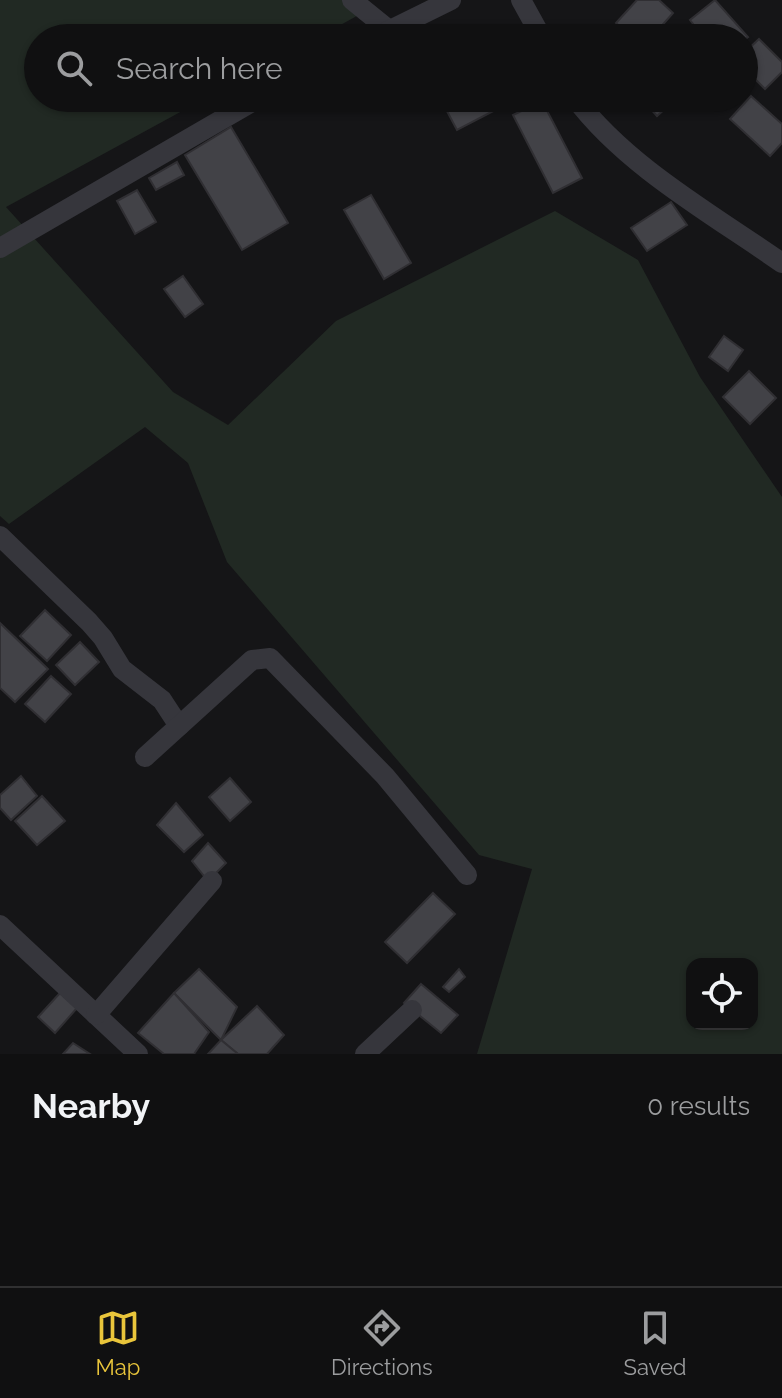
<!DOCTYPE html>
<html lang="en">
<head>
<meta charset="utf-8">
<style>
  body { margin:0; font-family:Raleway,sans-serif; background:#19191a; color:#f1f3f6 }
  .controls { position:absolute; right:24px; bottom:24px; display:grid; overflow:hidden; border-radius:16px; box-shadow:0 2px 6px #0004 }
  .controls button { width:72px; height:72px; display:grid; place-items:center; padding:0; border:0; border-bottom:2px solid #303031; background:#101011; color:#f1f3f6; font:40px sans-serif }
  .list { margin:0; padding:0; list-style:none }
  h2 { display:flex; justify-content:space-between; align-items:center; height:104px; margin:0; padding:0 32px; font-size:34px }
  h2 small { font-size:26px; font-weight:400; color:#9c9d9f }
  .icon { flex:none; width:44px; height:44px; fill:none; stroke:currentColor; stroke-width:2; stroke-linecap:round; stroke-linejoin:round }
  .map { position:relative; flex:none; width:782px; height:1054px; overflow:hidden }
  .search { position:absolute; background:#101011; box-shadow:0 2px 6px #0004; left:24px; right:24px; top:24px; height:88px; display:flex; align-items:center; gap:20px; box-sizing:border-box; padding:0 28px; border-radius:44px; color:#9c9d9f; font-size:30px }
  .sheet { height:232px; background:#101011 }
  nav { display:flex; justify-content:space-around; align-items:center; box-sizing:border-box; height:112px; border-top:2px solid #303031; background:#101011; font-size:22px; color:#9c9d9f }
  nav a { display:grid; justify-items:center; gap:4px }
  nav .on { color:#e9c53b }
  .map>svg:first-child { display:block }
  .green { fill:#212923; fill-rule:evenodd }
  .building { fill:#424247; stroke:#302f33; stroke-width:2 }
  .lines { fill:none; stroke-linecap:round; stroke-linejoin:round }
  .minor { stroke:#36363c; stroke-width:20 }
</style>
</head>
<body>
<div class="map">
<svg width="782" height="1054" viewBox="0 0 782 1054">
  <rect width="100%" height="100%" fill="#151517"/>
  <path class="green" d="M0 0H364L373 7 317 38H38V98H206L6 207 173 392 228 425 336 321 555 211 638 260 700 377 782 497V1054H477L532 869 479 855 227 562 188 463 145 427 9 524 0 516ZM692 964H752V1024H692Z"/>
  <g class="building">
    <path d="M637 0H659L673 13 651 38H632L616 23Z"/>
    <path d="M715 0 748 37 744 40V38H704L690 20Z"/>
    <path d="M759 39 782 62V72L765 89 744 68V53Z"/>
    <path d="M751 96 782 124V143L770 156 730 119Z"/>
    <path d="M440 98H499L503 106 457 130Z"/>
    <path d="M641 98H677L657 116Z"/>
    <path d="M542 101 582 178 553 193 513 115Z"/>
    <path d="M231 127 288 223 242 250 185 155Z"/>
    <path d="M177 162 184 175 156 190 149 178Z"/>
    <path d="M137 190 156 222 135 234 117 201Z"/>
    <path d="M371 195 411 263 384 279 344 210Z"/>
    <path d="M671 202 687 225 647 251 631 228Z"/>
    <path d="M183 276 203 304 185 317 164 289Z"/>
    <path d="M724 336 743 350 728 371 709 357Z"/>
    <path d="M749 371 776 398 750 424 723 397Z"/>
    <path d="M45 610 71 635 47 661 20 636Z"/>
    <path d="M0 623 48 669 15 702 0 688Z"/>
    <path d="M80 642 99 662 75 685 56 665Z"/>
    <path d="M51 676 71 694 45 722 25 704Z"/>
    <path d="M21 776 37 796 11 820 0 808V795Z"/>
    <path d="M230 778 251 802 230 821 209 797Z"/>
    <path d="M42 796 65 821 37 845 15 821Z"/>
    <path d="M176 803 203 835 184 852 157 825Z"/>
    <path d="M208 843 226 863 208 881 192 861Z"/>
    <path d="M433 893 455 914 407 963 385 942Z"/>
    <path d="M199 969 237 1007 221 1040 174 993Z"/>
    <path d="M459 969 465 977 449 992 443 987Z"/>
    <path d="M421 984 458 1015 441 1033 404 1003Z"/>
    <path d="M60 993 77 1008 55 1033 38 1017Z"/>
    <path d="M174 993 209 1032 194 1054H164L138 1033Z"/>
    <path d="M257 1006 284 1035 267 1054H238L221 1040Z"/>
    <path d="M221 1040 238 1054H208Z"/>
    <path d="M73 1043 90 1054H63Z"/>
  </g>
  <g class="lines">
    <g class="minor">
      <path d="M352 0 389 30"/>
      <path d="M521 0 542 38"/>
      <path d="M374 38 451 0"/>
      <path d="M575 98C626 166 712 214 782 263"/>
      <path d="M0 248 259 98"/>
      <path d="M0 536 89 622 103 638 122 669 162 700 179 726"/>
      <path d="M145 757 252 660 270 658 385 776 467 875"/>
      <path d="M0 925 138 1054"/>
      <path d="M96 1015 212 881"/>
      <path d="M365 1054 412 1010"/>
    </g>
  </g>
</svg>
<div class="controls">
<button><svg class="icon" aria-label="locate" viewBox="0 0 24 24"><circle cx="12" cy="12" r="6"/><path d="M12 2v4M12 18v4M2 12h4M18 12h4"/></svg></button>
</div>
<div class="search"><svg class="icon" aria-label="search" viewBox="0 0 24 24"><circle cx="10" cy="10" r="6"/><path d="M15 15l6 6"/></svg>Search here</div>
</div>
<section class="sheet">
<h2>Nearby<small>0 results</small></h2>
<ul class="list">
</ul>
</section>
<nav>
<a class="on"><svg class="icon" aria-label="map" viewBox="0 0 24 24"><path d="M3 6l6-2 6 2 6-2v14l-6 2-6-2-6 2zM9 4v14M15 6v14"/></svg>Map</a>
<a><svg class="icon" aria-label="directions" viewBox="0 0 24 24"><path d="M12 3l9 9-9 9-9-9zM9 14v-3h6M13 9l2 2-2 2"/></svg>Directions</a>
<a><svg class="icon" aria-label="saved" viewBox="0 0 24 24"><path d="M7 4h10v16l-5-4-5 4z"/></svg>Saved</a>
</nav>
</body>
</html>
